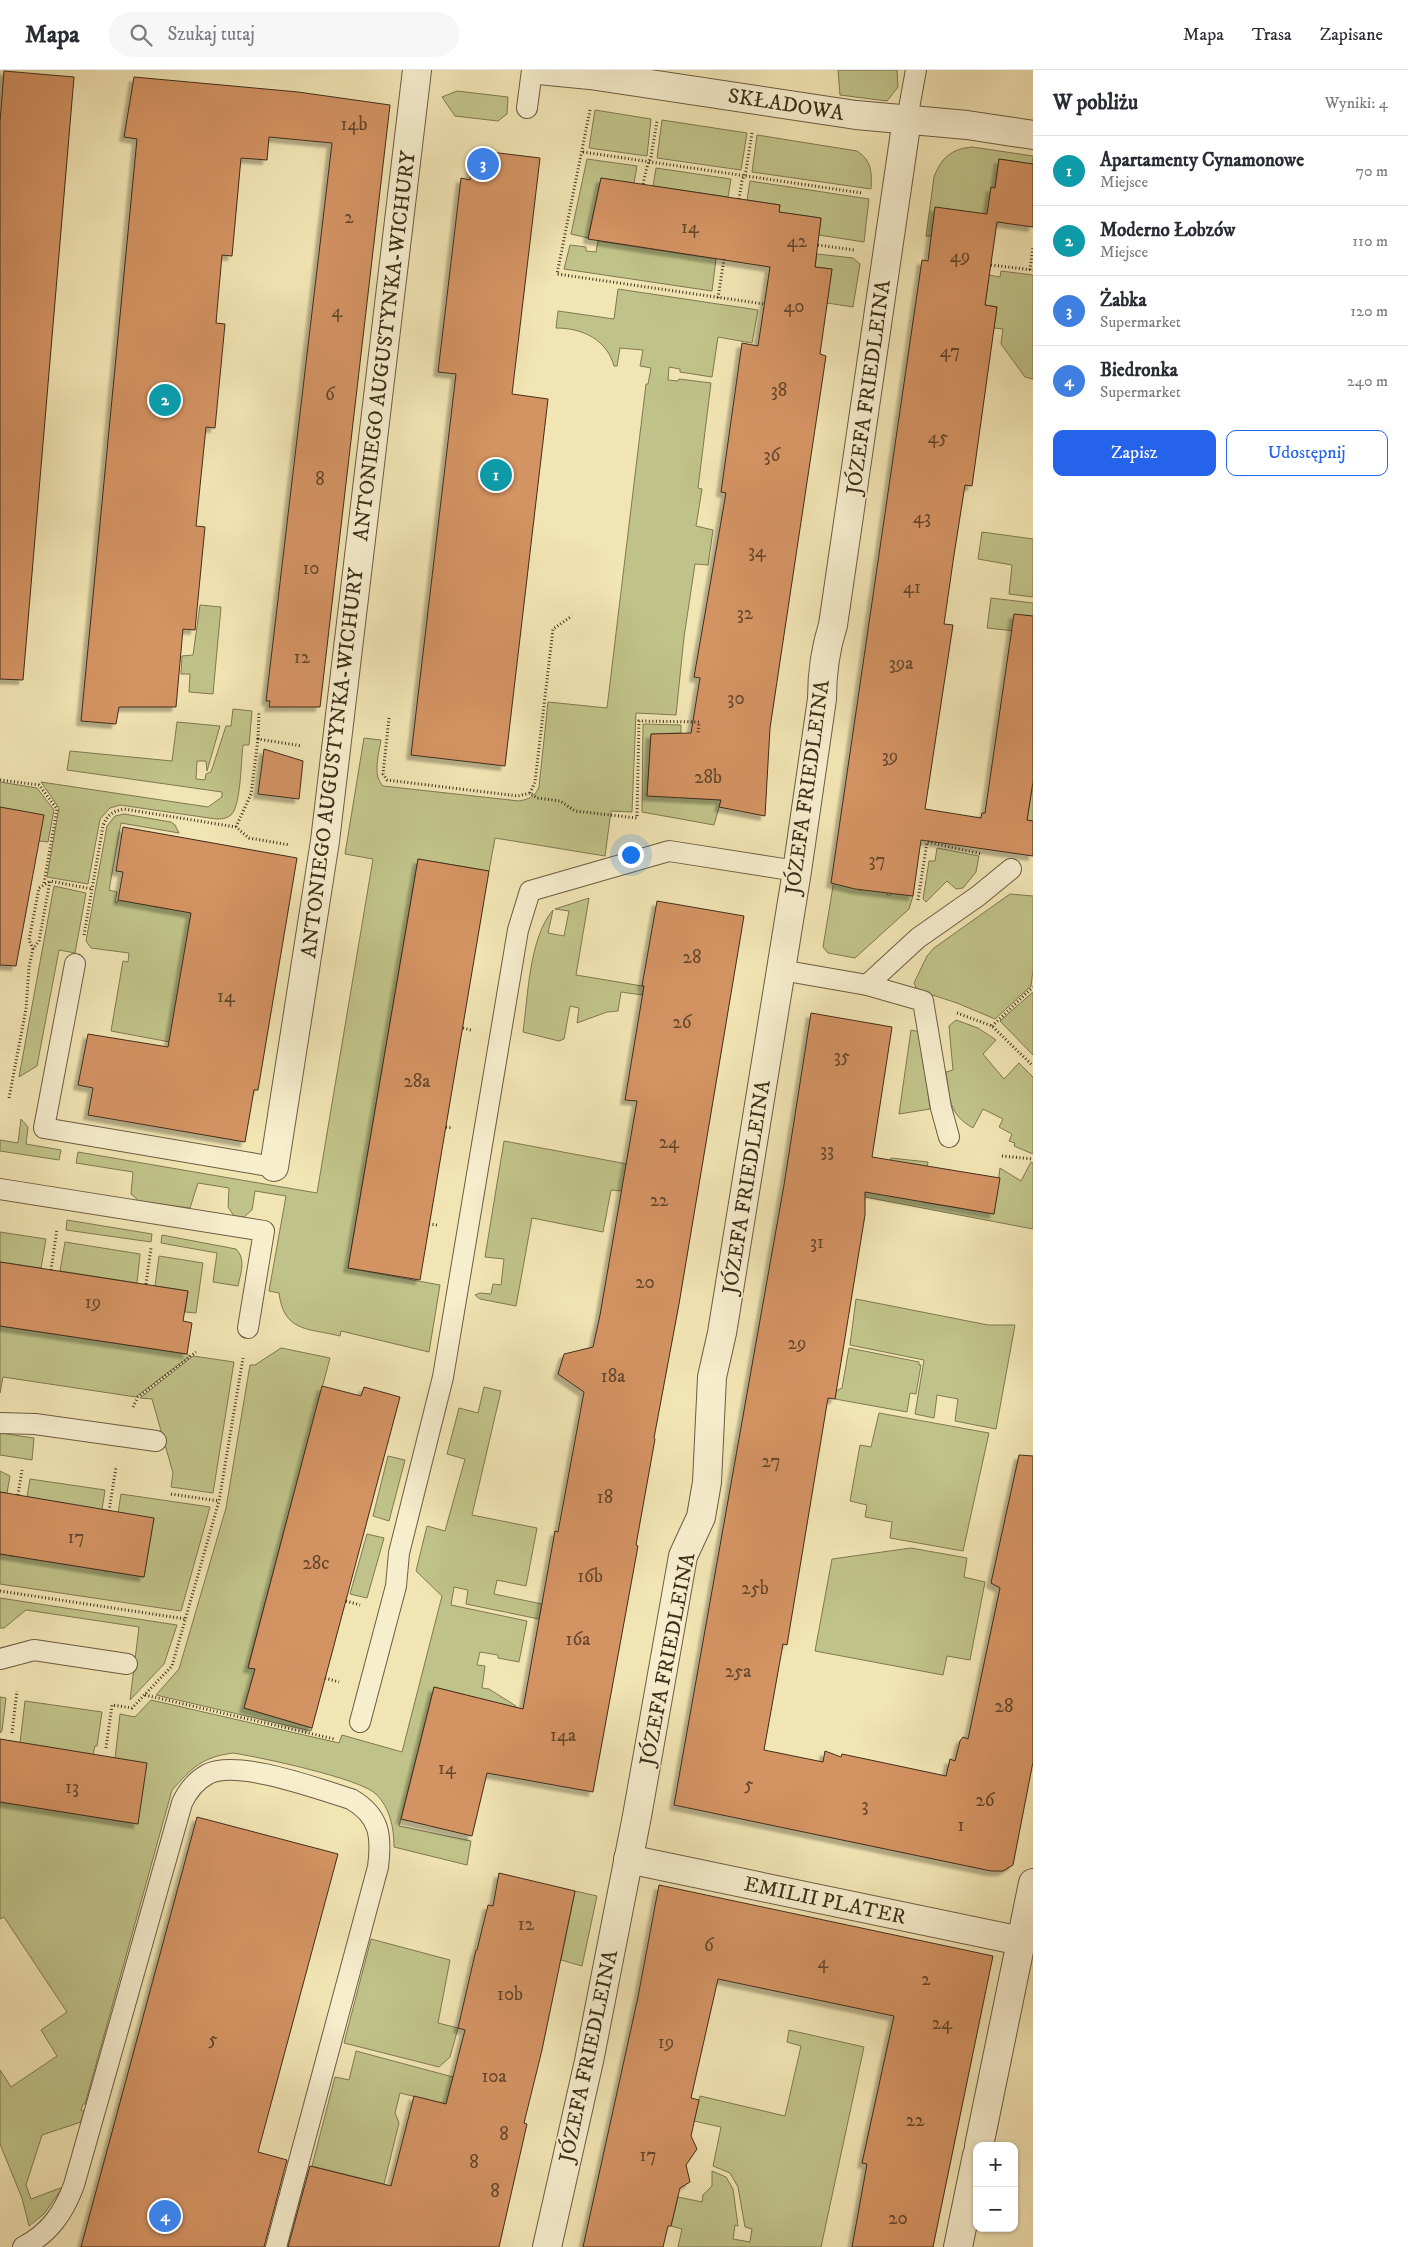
<!DOCTYPE html>
<html lang="pl">
<head>
<meta charset="utf-8">
<style>
  body { margin:0; font-family:"IM FELL DW Pica",serif; background:#f7f7f7; color:#2b2b33 }
  .controls { position:absolute; right:15px; bottom:15px; display:grid; overflow:hidden; border-radius:10px; box-shadow:0 1px 4px #0004 }
  .controls button { width:45px; height:45px; display:grid; place-items:center; padding:0; border:0; border-bottom:1px solid #e1e1e2; background:#fff; color:#2b2b33; font:25px sans-serif }
  .you { position:absolute; left:630px; top:784px; width:18px; height:18px; margin:-12px; border:4px solid #fff; border-radius:50%; background:#1a73e8; box-shadow:0 0 0 8px #1a73e833 }
  .badge { display:grid; place-items:center; width:32px; height:32px; border-radius:50%; background:#2563eb; color:#fff; font-size:16px; font-weight:700 }
  .pin { position:absolute; translate:-50% -50%; border:2px solid #fff; box-shadow:0 1px 5px #0006 }
  .list { margin:0; padding:0; list-style:none }
  h2 { display:flex; justify-content:space-between; align-items:center; height:65px; margin:0; padding:0 20px; font-size:21px }
  h2 small { font-size:16px; font-weight:400; color:#7c7c81 }
  .list li { display:grid; grid-template-columns:32px 1fr auto; gap:15px; align-items:center; box-sizing:border-box; height:70px; padding:0 20px; border-top:1px solid #e1e1e2 }
  .list b { display:block; font-size:19px; white-space:nowrap }
  .list p { margin:0; font-size:16px; white-space:nowrap; color:#7c7c81 }
  .list em { font-size:16px; font-style:normal; color:#7c7c81 }
  .actions { display:flex; gap:10px; padding:15px 20px }
  .actions a { flex:1; padding:11px 0; border:1px solid #2563eb; border-radius:10px; text-align:center; font-size:18px; color:#2563eb }
  .actions .main { background:#2563eb; color:#fff }
  .icon { flex:none; width:28px; height:28px; fill:none; stroke:currentColor; stroke-width:2; stroke-linecap:round; stroke-linejoin:round }
  .map { position:relative; flex:none; width:1033px; height:2177px; overflow:hidden }
  header { display:flex; align-items:center; gap:30px; box-sizing:border-box; height:70px; padding:0 25px; background:#fff; border-bottom:1px solid #e1e1e2 }
  header strong { font-size:24px }
  nav { display:flex; gap:28px; margin-inline-start:auto; font-size:18px }
  .search { width:350px; height:45px; background:#f7f7f7; display:flex; align-items:center; gap:12px; box-sizing:border-box; padding:0 18px; border-radius:28px; color:#7c7c81; font-size:19px }
  main { display:flex }
  aside { flex:1; background:#fff }
  .map>svg:first-child { display:block }
  .green { fill:#c0c389; stroke:#807852 }
  .building { fill:#d49363; stroke:#3f2e1b; filter:url(#shadow) }
  .lines { fill:none; stroke-linecap:round; stroke-linejoin:round }
  .lane-casing { stroke:#6c5c41; stroke-width:22 }
  .street-casing { stroke:#6c5c41; stroke-width:30 }
  .path { stroke:#3f2e1b; stroke-width:3; stroke-dasharray:1 2.5; stroke-linecap:butt }
  .lane { stroke:#f7eece; stroke-width:20 }
  .street { stroke:#f7eece; stroke-width:28 }
  .labels { text-anchor:middle; stroke-width:4; stroke-linejoin:round; paint-order:stroke }
  .number-label { font-size:19px; fill:#64472d }
  .street-label { font-size:21px; fill:#3f2e1b; stroke:#f7eece }
</style>
</head>
<body>
<header>
<strong>Mapa</strong>
<div class="search"><svg class="icon" aria-label="search" viewBox="0 0 24 24"><circle cx="10" cy="10" r="6"/><path d="M15 15l6 6"/></svg>Szukaj tutaj</div>
<nav><a>Mapa</a><a>Trasa</a><a>Zapisane</a></nav>
</header>
<main>
<div class="map">
<svg width="1033" height="2177" viewBox="0 0 1033 2177">
  <defs>
    <filter id="shadow"><feDropShadow dx="-4.5" dy="4.5" stdDeviation="1" flood-color="#0004"/></filter>
  </defs>
  <rect width="100%" height="100%" fill="#f2e5b4"/>
  <filter id="stains"><feTurbulence type="fractalNoise" baseFrequency=".004" numOctaves="4"/><feColorMatrix values="0 0 0 0 .2 0 0 0 0 .09 0 0 0 0 .02 0 0 0 .5 -.17"/></filter>
  <radialGradient id="worn" r=".72"><stop offset=".6" stop-color="#630" stop-opacity="0"/><stop offset="1" stop-color="#630" stop-opacity=".3"/></radialGradient>
  <g class="green">
    <path d="M838 0H897L898 17 887 31 840 25Z"/>
    <path d="M457 21 508 27 507 44 498 51 455 46 442 27Z"/>
    <path d="M595 40 651 49 647 86 589 78Z"/>
    <path d="M662 50 747 63 741 100 657 88Z"/>
    <path d="M757 65 857 81C872 91 872 103 871 119L752 102Z"/>
    <path d="M972 77 1033 86 1032 94 999 89 995 118 987 148 932 166H926L934 107C941 88 951 79 972 77Z"/>
    <path d="M587 89 637 96 634 113 601 108 588 168 571 164Z"/>
    <path d="M656 98 731 109 728 127 653 116Z"/>
    <path d="M750 111 869 129 864 172 819 165 821 148 779 142 780 135 747 130Z"/>
    <path d="M598 171 716 189 712 221 564 199 570 175 586 177V181L596 182Z"/>
    <path d="M817 184 853 188 860 194 853 237 827 233 832 199 815 197Z"/>
    <path d="M1001 201 1033 205V309L1025 307 1001 274 1003 259 994 258 997 237 985 235 989 205 1000 207Z"/>
    <path d="M618 219 758 240 752 273 718 267 712 307 680 302V299L669 297 668 310 678 311 679 309 711 313 698 418 702 419 696 456 713 460 708 495 695 494 684 567 676 645 636 643 632 742 611 741 605 786 495 768 489 801 418 789 348 1198 440 1215 429 1282 341 1261 340 1266C307 1258 284 1262 279 1223L269 1221 286 1126 255 1121 252 1140 244 1147 234 1146 228 1137 229 1118 198 1113 190 1138 139 1131 131 1124 133 1102 76 1093 78 1082 317 1123 373 789 345 784 364 668 381 670C379 684 372 705 383 716L519 731C529 729 535 727 539 717L548 632 607 638 646 314H648L651 298 640 296 643 280 620 278 617 296H614C607 270 583 258 556 258L558 241 614 249Z"/>
    <path d="M982 462 1033 469V527L1009 524 1012 495 978 489Z"/>
    <path d="M991 528 1033 533V563L987 558Z"/>
    <path d="M200 535 221 537 213 624 189 622 190 604H181L182 586 193 585Z"/>
    <path d="M233 639 252 641 249 675H243C241 690 241 736 231 745 226 749 221 749 216 749L120 735 110 738 100 749 88 814 47 807 59 738 41 712 208 737 222 727V722L67 700 70 681 172 691 177 652 220 656 207 701 206 691H197L196 709 205 710 206 704 211 702 226 656H231Z"/>
    <path d="M643 654 681 655V663L651 664 647 725 721 730 714 755 642 742Z"/>
    <path d="M0 712 37 718 54 740 48 772 39 771 0 737Z"/>
    <path d="M1033 712V751L1027 750Z"/>
    <path d="M124 744 171 752 175 755 179 763 121 753 109 820 117 822 115 832 117 833 118 830 168 839 204 832 170 972 111 961 123 891 128 892 129 883 91 878 86 871 107 756 115 746Z"/>
    <path d="M937 778 979 786 976 802 963 818 956 819 947 811 926 832 923 829 929 791H935Z"/>
    <path d="M834 810 859 814V820H861L862 815 888 819 887 825H891V823L913 826 909 839 855 888 828 883 823 877Z"/>
    <path d="M54 816 86 823 75 883 59 880 37 996 19 1007Z"/>
    <path d="M1010 824 1033 826V900L1031 916 995 949 957 933 917 920 914 913 927 886 934 878Z"/>
    <path d="M589 828 576 905 642 916H644L642 925 621 922 618 941 607 942 577 953 579 938 570 936 564 969 559 971 523 962C528 927 529 868 553 840L548 863 564 866 569 841 555 839Z"/>
    <path d="M1033 922V985L1000 951Z"/>
    <path d="M956 950 978 958 996 970 983 984 1004 1009 1019 993 1033 1007V1084L1014 1076 1015 1073 1009 1071 1012 1064 999 1057 1003 1049 983 1039 973 1058C948 1044 950 1028 946 1002L953 1000 949 956Z"/>
    <path d="M911 960 920 962 930 1039 899 1044Z"/>
    <path d="M21 1049 28 1057 26 1074 61 1080 59 1090 0 1081V1070L18 1073Z"/>
    <path d="M504 1071 627 1094 622 1121 611 1120 603 1162 532 1148 516 1236 480 1229 475 1225 480 1223 491 1224 493 1214 501 1215 504 1189 485 1187Z"/>
    <path d="M891 1088 928 1092 922 1132 994 1144 1000 1098 1021 1111 1031 1092 1033 1093V1159L865 1127 860 1105 889 1099Z"/>
    <path d="M67 1150 152 1164 151 1172 66 1160Z"/>
    <path d="M0 1162 46 1169 41 1198 0 1192Z"/>
    <path d="M162 1165 236 1179C246 1189 241 1202 238 1216L213 1212 217 1183 161 1173Z"/>
    <path d="M65 1172 140 1184 137 1213 60 1201Z"/>
    <path d="M159 1186 203 1193 196 1243 185 1242 188 1221 155 1216Z"/>
    <path d="M856 1229 988 1255H1015L996 1359 955 1351 958 1329 937 1325 934 1348 915 1344 924 1290 850 1275Z"/>
    <path d="M0 1256 187 1284 190 1286 136 1327 3 1307 0 1323Z"/>
    <path d="M281 1278 330 1288 248 1597 255 1599 244 1638 312 1658 311 1661 156 1625 179 1599 226 1438 250 1295H255Z"/>
    <path d="M849 1278 919 1292V1295H921L916 1324 910 1323 907 1342 835 1329 836 1321 842 1318Z"/>
    <path d="M193 1286 234 1292 213 1423 171 1417 173 1403 152 1329 140 1328Z"/>
    <path d="M484 1317 501 1321 472 1445 537 1458 526 1516 497 1510 494 1524 542 1534 539 1549 466 1534 468 1520 454 1517 451 1535 527 1551 519 1592 498 1588V1585L480 1582 477 1595 485 1596 482 1618 489 1619 516 1636 515 1638 434 1617 399 1756 471 1771 467 1795 394 1777C394 1758 390 1738 376 1724 359 1708 259 1687 233 1683 202 1687 192 1698 172 1720L85 2034H83L81 2040 84 2041 81 2052 42 2065 26 2115 31 2129 63 2117 44 2144 29 2156 22 2128 0 2074V2000L11 2017 57 1986 41 1960 67 1942 4 1847 0 1849V1732L138 1754 115 1689 120 1644 135 1647 151 1630 339 1673 342 1665 402 1682 442 1526 416 1501 427 1456 445 1461 465 1389 447 1384 459 1338 478 1343Z"/>
    <path d="M879 1343 989 1363 963 1481 890 1468 892 1452 865 1447 867 1435 850 1431 860 1375 871 1377Z"/>
    <path d="M0 1363 34 1368 32 1390 0 1385Z"/>
    <path d="M388 1386 405 1390 389 1451 373 1446Z"/>
    <path d="M0 1401 10 1406 7 1423 0 1422Z"/>
    <path d="M30 1409 105 1420 102 1440 27 1427Z"/>
    <path d="M121 1424 210 1437 181 1541 0 1514V1484L144 1507 154 1449 118 1443Z"/>
    <path d="M367 1464 384 1468 367 1528 350 1524Z"/>
    <path d="M911 1478 967 1488 964 1507 985 1512 970 1590 947 1586 943 1605 815 1581 832 1489Z"/>
    <path d="M0 1528 177 1555 164 1594 130 1630 139 1557 26 1540 4 1558H0Z"/>
    <path d="M0 1627 6 1628 2 1661 0 1663Z"/>
    <path d="M25 1631 102 1642 97 1676H95L93 1685 20 1673Z"/>
    <path d="M575 1821 597 1826 582 1896 561 1890Z"/>
    <path d="M371 1869 450 1890 438 1953 458 1958 450 1987 439 1997 344 1973Z"/>
    <path d="M789 1960 864 1977 821 2177H678L682 2159 671 2156 678 2127 702 2132 703 2125 712 2116V2101L726 2107 733 2119 738 2156 735 2155 733 2169 750 2172 752 2159 745 2157 738 2117 730 2103 713 2096 721 2057 694 2051 700 2026 785 2046 801 1976 787 1972Z"/>
    <path d="M356 1981 453 2007 446 2034 400 2023 395 2043 399 2053 384 2114 312 2096 335 2007 349 2010Z"/>
  </g>
  <g class="building">
    <path d="M4 1 74 7 23 610 0 609V52Z"/>
    <path d="M134 7 298 22 390 35 320 637H269L270 631H266L332 73 269 67 267 90 241 88 232 186 222 185 216 253 225 254 215 358 206 357 196 456 205 457 195 560 183 559 176 637H119L116 654 81 651 137 69 124 67Z"/>
    <path d="M474 80 540 88 512 324 548 329 505 696 411 685 456 304 438 302 461 108 470 110Z"/>
    <path d="M999 89 1033 94V157L997 152 985 235 997 237 972 416 965 415 954 485 944 554 953 555 925 739 981 748 982 743H985L1014 544 1033 546V712L1027 750 1033 751V786L921 770 913 826 855 819 831 813 922 190 928 191 935 137 987 144 991 117 995 118Z"/>
    <path d="M601 108 780 135 779 142 821 148 815 197 832 199 820 284 826 286 770 658 765 746 719 737 721 730 647 726 651 664 691 663 700 608 694 607 726 423 721 422 742 273 758 276 770 197 588 169Z"/>
    <path d="M264 679 303 691 299 729 258 724Z"/>
    <path d="M0 737 44 745 16 896 0 895Z"/>
    <path d="M123 757 297 788 258 1020H254L245 1072 88 1045 93 1018 78 1015 88 964 168 977 191 843 118 830 123 802 116 801Z"/>
    <path d="M418 789 489 801 420 1210 348 1198Z"/>
    <path d="M657 831 744 846 679 1234 654 1368 655 1369 636 1475 638 1476 593 1722 487 1703 472 1766 401 1749 434 1617 523 1639 555 1461 558 1462 584 1322 558 1304 564 1284 593 1277 600 1245 637 1031 625 1030 644 916H642Z"/>
    <path d="M811 943 892 957 872 1087 1000 1108 994 1144 865 1122V1145L835 1329 828 1328 787 1575 783 1574 764 1680 823 1692 825 1681 841 1687 842 1684 946 1706 950 1689 955 1691 960 1671 963 1667 968 1669 1000 1518 991 1513 1019 1385 1033 1386V1692L1013 1795 1003 1801H991L674 1735 784 1115Z"/>
    <path d="M0 1192 188 1221 183 1251 192 1253 187 1284 0 1256Z"/>
    <path d="M322 1316 361 1326 364 1317 400 1327 312 1658 244 1638 255 1599 248 1598Z"/>
    <path d="M0 1422 154 1448 144 1507 0 1484Z"/>
    <path d="M0 1669 147 1693 138 1754 0 1732Z"/>
    <path d="M197 1747 338 1784 258 2082 287 2090 264 2177H81Z"/>
    <path d="M499 1803 575 1821 542 1980 524 2053 527 2054 499 2177H288L310 2096 391 2116 414 2026 446 2034 465 1960 458 1958 476 1880H477L488 1835 493 1836Z"/>
    <path d="M659 1815 993 1886 933 2177H852L867 2094 862 2093 894 1946 718 1909 691 2028 699 2030 691 2066 697 2079 686 2095 690 2112 680 2118 671 2156H668L663 2177H583L638 1927Z"/>
  </g>
  <g class="lines">
    <defs>
      <g id="lane">
        <path d="M527 38 532 0"/>
        <path d="M907 49 916 0"/>
        <path d="M75 894 44 1058 274 1097"/>
        <path d="M781 900 867 915 923 931 941 1038 949 1067"/>
        <path d="M867 915 918 868 978 826 1011 799"/>
        <path d="M0 1119 264 1161 248 1258"/>
        <path d="M0 1353 35 1354 156 1371"/>
        <path d="M0 1589 34 1580 127 1594"/>
        <path d="M360 1652 396 1516 399 1483 443 1307 518 860 530 821 669 781 797 801"/>
        <path d="M23 2177C50 2163 64 2142 74 2115L182 1733C188 1720 195 1711 208 1704 238 1689 318 1719 351 1729 380 1746 382 1766 378 1797L276 2177"/>
      </g>
      <g id="street">
        <path d="M539 0 590 5 856 45 967 55 1033 65"/>
        <path d="M274 1097 325 771 417 0"/>
        <path d="M628 1789 1021 1871"/>
        <path d="M979 2076 1033 1813"/>
        <path d="M547 2177 589 1991 637 1746 683 1486 701 1447 707 1412 712 1307 722 1263 797 801 822 629C822 603 825 580 833 555L907 49"/>
        <path d="M958 2177 977 2085"/>
      </g>
    </defs>
    <use href="#lane" class="lane-casing"/>
    <use href="#street" class="street-casing"/>
    <g class="path">
      <path d="M590 40 557 204 764 234"/>
      <path d="M583 82 862 123"/>
      <path d="M643 114 647 97 651 87 657 51"/>
      <path d="M739 129 742 111 746 101 752 63"/>
      <path d="M818 175 854 180"/>
      <path d="M991 195 1033 200"/>
      <path d="M1030 200 1033 177"/>
      <path d="M718 228 724 189"/>
      <path d="M389 648 383 704 387 710 518 726 530 723 537 728 560 731 575 741 637 748 639 651 699 652 698 663"/>
      <path d="M258 669 259 642"/>
      <path d="M0 710 39 715 57 739 44 813"/>
      <path d="M530 723 535 712 553 559 572 546"/>
      <path d="M236 757 251 724 258 669 302 676"/>
      <path d="M918 830 927 772 982 784"/>
      <path d="M84 865 103 756C107 745 113 741 124 739L236 757 249 768 290 775"/>
      <path d="M33 879 29 870 39 818 50 811"/>
      <path d="M957 943 992 956 1033 996"/>
      <path d="M992 956 1033 917"/>
      <path d="M463 958 471 960"/>
      <path d="M9 1028 26 939 29 897 33 879 39 871 50 811 92 819"/>
      <path d="M446 1057 453 1058"/>
      <path d="M1002 1086 1033 1089"/>
      <path d="M429 1154 437 1155"/>
      <path d="M51 1200 57 1159"/>
      <path d="M146 1214 151 1178"/>
      <path d="M133 1337 138 1327 196 1282"/>
      <path d="M171 1424 219 1431"/>
      <path d="M18 1425 22 1400"/>
      <path d="M109 1441 116 1397"/>
      <path d="M0 1521 186 1549"/>
      <path d="M346 1531 360 1535"/>
      <path d="M325 1608 339 1612"/>
      <path d="M145 1625 334 1669"/>
      <path d="M12 1663 17 1621"/>
      <path d="M106 1678 112 1635 132 1638 172 1596 219 1431 243 1288"/>
    </g>
    <use href="#lane" class="lane"/>
    <use href="#street" class="street"/>
  </g>
  <g class="labels">
    <g class="number-label">
      <text x="354" y="60">14b</text>
      <text x="349" y="153">2</text>
      <text x="690" y="163">14</text>
      <text x="797" y="177">42</text>
      <text x="960" y="192">49</text>
      <text x="794" y="242">40</text>
      <text x="337" y="247">4</text>
      <text x="950" y="287">47</text>
      <text x="779" y="326">38</text>
      <text x="330" y="330">6</text>
      <text x="938" y="373">45</text>
      <text x="772" y="391">36</text>
      <text x="320" y="415">8</text>
      <text x="922" y="453">43</text>
      <text x="757" y="487">34</text>
      <text x="311" y="504">10</text>
      <text x="912" y="523">41</text>
      <text x="745" y="549">32</text>
      <text x="302" y="593">12</text>
      <text x="901" y="599">39a</text>
      <text x="736" y="634">30</text>
      <text x="890" y="692">39</text>
      <text x="708" y="713">28b</text>
      <text x="877" y="796">37</text>
      <text x="692" y="893">28</text>
      <text x="226" y="932">14</text>
      <text x="682" y="958">26</text>
      <text x="842" y="992">35</text>
      <text x="417" y="1017">28a</text>
      <text x="669" y="1078">24</text>
      <text x="827" y="1086">33</text>
      <text x="659" y="1136">22</text>
      <text x="817" y="1178">31</text>
      <text x="645" y="1218">20</text>
      <text x="93" y="1238">19</text>
      <text x="797" y="1279">29</text>
      <text x="613" y="1312">18a</text>
      <text x="771" y="1397">27</text>
      <text x="605" y="1433">18</text>
      <text x="76" y="1473">17</text>
      <text x="316" y="1499">28c</text>
      <text x="590" y="1512">16b</text>
      <text x="755" y="1524">25b</text>
      <text x="578" y="1575">16a</text>
      <text x="738" y="1607">25a</text>
      <text x="1004" y="1642">28</text>
      <text x="563" y="1671">14a</text>
      <text x="447" y="1704">14</text>
      <text x="749" y="1720">5</text>
      <text x="72" y="1723">13</text>
      <text x="985" y="1736">26</text>
      <text x="865" y="1741">3</text>
      <text x="961" y="1761">1</text>
      <text x="526" y="1860">12</text>
      <text x="709" y="1881">6</text>
      <text x="823" y="1898">4</text>
      <text x="926" y="1915">2</text>
      <text x="510" y="1930">10b</text>
      <text x="942" y="1959">24</text>
      <text x="213" y="1975">5</text>
      <text x="666" y="1978">19</text>
      <text x="494" y="2012">10a</text>
      <text x="915" y="2056">22</text>
      <text x="504" y="2070">8</text>
      <text x="648" y="2091">17</text>
      <text x="474" y="2098">8</text>
      <text x="495" y="2127">8</text>
      <text x="898" y="2154">20</text>
    </g>
    <g class="street-label">
      <text transform="translate(786 34) rotate(9)" y="7">SKŁADOWA</text>
      <text transform="translate(384 276) rotate(-83)" y="7">ANTONIEGO AUGUSTYNKA-WICHURY</text>
      <text transform="translate(868 317) rotate(-82)" y="7">JÓZEFA FRIEDLEINA</text>
      <text transform="translate(332 693) rotate(-83)" y="7">ANTONIEGO AUGUSTYNKA-WICHURY</text>
      <text transform="translate(807 717) rotate(-82)" y="7">JÓZEFA FRIEDLEINA</text>
      <text transform="translate(746 1117) rotate(-81)" y="7">JÓZEFA FRIEDLEINA</text>
      <text transform="translate(667 1589) rotate(-79)" y="7">JÓZEFA FRIEDLEINA</text>
      <text transform="translate(825 1830) rotate(12)" y="7">EMILII PLATER</text>
      <text transform="translate(588 1986) rotate(-78)" y="7">JÓZEFA FRIEDLEINA</text>
    </g>
  </g>
  <rect width="100%" height="100%" filter="url(#stains)"/>
  <rect width="100%" height="100%" fill="url(#worn)"/>
</svg>
<div class="controls">
<button>+</button>
<button>−</button>
</div>
<div class="you"></div>
<div class="pin badge" style="left:496px;top:405px;background:#0f9aa8">1</div>
<div class="pin badge" style="left:165px;top:330px;background:#0f9aa8">2</div>
<div class="pin badge" style="left:483px;top:94px;background:#3f7fe0">3</div>
<div class="pin badge" style="left:165px;top:2146px;background:#3f7fe0">4</div>
</div>
<aside>
<h2>W pobliżu<small>Wyniki: 4</small></h2>
<ul class="list">
<li><span class="badge" style="background:#0f9aa8">1</span><div><b>Apartamenty Cynamonowe</b><p>Miejsce</p></div><em>70 m</em></li>
<li><span class="badge" style="background:#0f9aa8">2</span><div><b>Moderno Łobzów</b><p>Miejsce</p></div><em>110 m</em></li>
<li><span class="badge" style="background:#3f7fe0">3</span><div><b>Żabka</b><p>Supermarket</p></div><em>120 m</em></li>
<li><span class="badge" style="background:#3f7fe0">4</span><div><b>Biedronka</b><p>Supermarket</p></div><em>240 m</em></li>
</ul>
<div class="actions"><a class="main">Zapisz</a><a>Udostępnij</a></div>
</aside>
</main>
</body>
</html>
